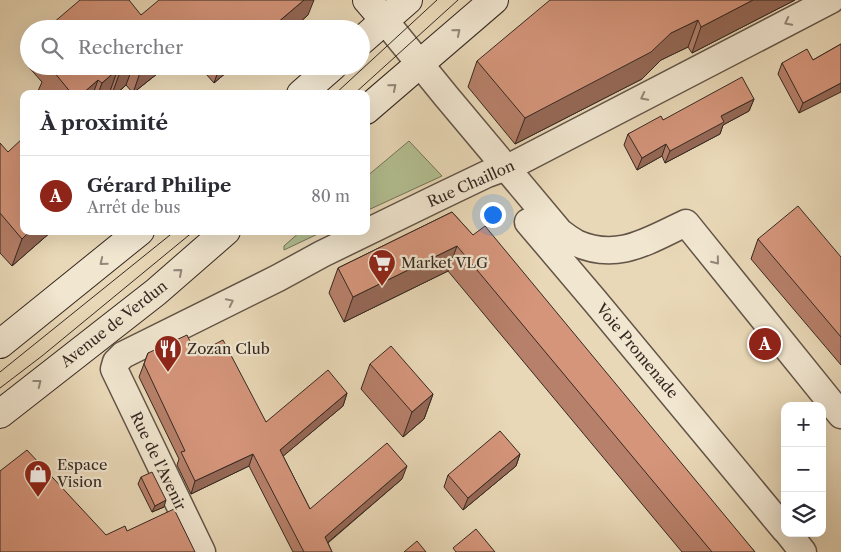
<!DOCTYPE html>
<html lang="fr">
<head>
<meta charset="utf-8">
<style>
  body { margin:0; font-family:"Libre Caslon Text",serif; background:#f7f7f7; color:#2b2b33 }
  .controls { position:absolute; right:15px; bottom:15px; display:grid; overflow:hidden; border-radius:10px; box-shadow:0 5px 20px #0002 }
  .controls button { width:45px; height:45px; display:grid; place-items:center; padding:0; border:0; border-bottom:1px solid #e1e1e2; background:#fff; color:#2b2b33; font:25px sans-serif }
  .you { position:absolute; left:492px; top:214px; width:18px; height:18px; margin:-12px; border:4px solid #fff; border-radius:50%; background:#1a73e8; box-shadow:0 0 0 8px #1a73e833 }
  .badge { display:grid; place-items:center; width:32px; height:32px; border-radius:50%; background:#8f2418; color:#fff; font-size:16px; font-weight:700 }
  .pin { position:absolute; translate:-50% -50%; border:2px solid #fff; box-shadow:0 1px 5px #0006 }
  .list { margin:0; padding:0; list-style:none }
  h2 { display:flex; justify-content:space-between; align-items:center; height:65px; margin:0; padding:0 20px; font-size:21px }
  h2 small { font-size:16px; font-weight:400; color:#7c7c81 }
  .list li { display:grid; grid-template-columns:32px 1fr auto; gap:15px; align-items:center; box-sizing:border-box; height:80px; padding:0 20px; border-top:1px solid #e1e1e2 }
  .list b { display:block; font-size:19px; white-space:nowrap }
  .list p { margin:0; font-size:16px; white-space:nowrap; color:#7c7c81 }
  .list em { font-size:16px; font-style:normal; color:#7c7c81 }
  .icon { flex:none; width:28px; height:28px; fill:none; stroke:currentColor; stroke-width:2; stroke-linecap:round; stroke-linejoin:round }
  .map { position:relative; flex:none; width:841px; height:552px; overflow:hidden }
  .search { position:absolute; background:#fff; box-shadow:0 5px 20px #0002; left:20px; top:20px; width:350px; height:55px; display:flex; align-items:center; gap:12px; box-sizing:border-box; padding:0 18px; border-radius:28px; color:#7c7c81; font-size:19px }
  .panel { position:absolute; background:#fff; box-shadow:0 5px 20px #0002; left:20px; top:90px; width:350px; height:145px; border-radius:10px }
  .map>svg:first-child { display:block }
  .green { fill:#b3bf91; stroke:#74745a }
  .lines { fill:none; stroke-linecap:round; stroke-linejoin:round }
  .street-casing { stroke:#625447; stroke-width:29 }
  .secondary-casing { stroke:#352822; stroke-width:30 }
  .street { stroke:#f1e6d0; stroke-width:26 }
  .secondary { stroke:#f1e6d0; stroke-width:28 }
  .tram { stroke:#352822; stroke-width:1 }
  .wall { fill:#b7806a; stroke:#352822 }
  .shaded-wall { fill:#956856; stroke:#352822 }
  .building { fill:#d5957b; stroke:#352822 }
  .oneway { stroke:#938779 }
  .labels { text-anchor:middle; stroke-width:4.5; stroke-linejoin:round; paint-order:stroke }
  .street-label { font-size:15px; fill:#352822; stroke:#f1e6d0 }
  .poi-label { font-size:15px; fill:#352822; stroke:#f1e6d0; text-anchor:start }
</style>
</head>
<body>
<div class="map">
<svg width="841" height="552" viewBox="0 0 841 552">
  <rect width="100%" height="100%" fill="#e9d8b7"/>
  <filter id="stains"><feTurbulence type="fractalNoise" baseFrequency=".004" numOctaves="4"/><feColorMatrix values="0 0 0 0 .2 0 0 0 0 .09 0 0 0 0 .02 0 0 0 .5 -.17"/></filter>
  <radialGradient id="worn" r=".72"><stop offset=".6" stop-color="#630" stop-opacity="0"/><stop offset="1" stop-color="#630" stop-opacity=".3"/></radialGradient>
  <g class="green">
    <path d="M409 141 442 176 366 211V177Z"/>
    <path d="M301 231H324L284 250V246Z"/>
  </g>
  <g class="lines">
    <defs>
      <g id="street">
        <path d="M385 21 446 96 560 232C565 236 571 240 576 243 618 262 649 240 686 223L841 415"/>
        <path d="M528 222 595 301 785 530"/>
        <path d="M788 533 803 552"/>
        <path d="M202 552 114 369 116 362 123 355 278 278 322 254 439 197 487 174 515 164 831 0"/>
      </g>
      <g id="secondary">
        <path d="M367 0 385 21"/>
        <path d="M361 41 408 0"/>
        <path d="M301 94 333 66"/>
        <path d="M366 110 494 0"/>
        <path d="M0 344 140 231"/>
        <path d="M0 414 156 292 226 231"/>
      </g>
    </defs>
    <use href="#street" class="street-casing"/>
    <use href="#secondary" class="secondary-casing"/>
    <use href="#street" class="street"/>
    <use href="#secondary" class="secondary"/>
    <g class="tram">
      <path d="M335 94 437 0"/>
      <path d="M354 94 458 0"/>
      <path d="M0 372 175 231"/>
      <path d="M0 388 42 356 194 231"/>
    </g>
  </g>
  <g class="wall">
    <path d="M795 0 692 53 688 47 661 60 642 79 515 144 468 87 477 61Z"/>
    <path d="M141 15H308L292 29H46Z"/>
    <path d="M841 44 799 113 778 74 782 63 813 60Z"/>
    <path d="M29 56V66H167L133 93 126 85 116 94H40L38 91 42 82 26 64Z"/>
    <path d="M199 66H234L214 83Z"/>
    <path d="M754 99 749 111 723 125 720 134 665 163 662 156 637 170 624 145 628 134 663 120Z"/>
    <path d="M0 143 52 231 12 266 0 253Z"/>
    <path d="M452 212 755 552H682L448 271 344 322 329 293 338 268Z"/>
    <path d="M758 239 841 257V365L751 259Z"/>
    <path d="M148 353 196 354 266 422 347 393 343 406 283 456 310 509 402 479 328 543 332 552H293L249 466 191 494 177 465 179 459 139 377Z"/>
    <path d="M370 364 433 394 424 419 403 437 361 389Z"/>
    <path d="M520 454 516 466 463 510 444 487 448 475Z"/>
    <path d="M141 477 164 507 152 512 138 484Z"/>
  </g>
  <g class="shaded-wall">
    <path d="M304 0H314L308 15 292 29H270Z"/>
    <path d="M753 0H795L692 53 701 27Z"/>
    <path d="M698 20 688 47 661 60 642 79 515 144 525 118 671 33Z"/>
    <path d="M127 66H133L126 85 116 94H112L120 72Z"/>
    <path d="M143 66H167L133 93 142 67Z"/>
    <path d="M220 66H234L214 83Z"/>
    <path d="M118 69 109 94H98L102 83Z"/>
    <path d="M98 80 93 94H82Z"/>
    <path d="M841 83V92L799 113 803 103Z"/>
    <path d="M754 99 749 111 723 125 720 134 665 163 670 151 721 116Z"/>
    <path d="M666 144 662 156 637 170 642 158Z"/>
    <path d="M30 231H52L12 266 22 239Z"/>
    <path d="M457 246 448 271 344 322 353 297Z"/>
    <path d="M347 393 343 406 275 463 280 450Z"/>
    <path d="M433 394 424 419 403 437 412 412Z"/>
    <path d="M253 454 249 466 191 494 195 481Z"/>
    <path d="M520 454 516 466 463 510 468 498Z"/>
    <path d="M407 466 402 479 320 549 325 537Z"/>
    <path d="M166 500 164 507 152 512 155 506Z"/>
  </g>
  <g class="building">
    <path d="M80 0H129L141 15 159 0H304L270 29H269L267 26 263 29H200L196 24 190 29H46Z"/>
    <path d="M550 0H753L701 27 698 20 671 33 651 52 525 118 477 61Z"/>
    <path d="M841 44V83L803 103 782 63 807 49 813 60Z"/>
    <path d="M49 66H127L120 72 118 69 102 83 98 80 82 94H72Z"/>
    <path d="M742 77 754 99 721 116 724 122 670 151 666 144 642 158 628 134 661 116 663 120Z"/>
    <path d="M24 137V231H30L22 239 0 213V143L8 152Z"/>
    <path d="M798 206 841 257V337L758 239Z"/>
    <path d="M452 212 473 235 485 226 755 552H712L457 246 353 297 338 268Z"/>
    <path d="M187 335 196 354 223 340 266 422 328 370 347 393 280 450 310 509 387 443 407 466 325 537 332 552H304L253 454 195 481 181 452 185 451 144 364 148 353Z"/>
    <path d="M391 346 433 394 412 412 370 364Z"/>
    <path d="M500 431 520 454 468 498 448 475Z"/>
    <path d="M27 450 106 535 125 526 127 531 174 509 195 552H0V471Z"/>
    <path d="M152 472 166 500 155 506 141 477Z"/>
    <path d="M476 529 495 552H456L453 548Z"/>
    <path d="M417 541 426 552H404Z"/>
  </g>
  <defs><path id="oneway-chevron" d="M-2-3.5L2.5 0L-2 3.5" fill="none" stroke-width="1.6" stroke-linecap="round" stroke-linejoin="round" transform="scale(1.25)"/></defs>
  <g class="oneway">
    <use href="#oneway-chevron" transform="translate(788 22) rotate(153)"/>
    <use href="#oneway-chevron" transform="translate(457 32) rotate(-40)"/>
    <use href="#oneway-chevron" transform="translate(393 87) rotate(-40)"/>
    <use href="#oneway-chevron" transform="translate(644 97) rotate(153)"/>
    <use href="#oneway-chevron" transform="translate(716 261) rotate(51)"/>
    <use href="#oneway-chevron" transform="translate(103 262) rotate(141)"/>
    <use href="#oneway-chevron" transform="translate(179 272) rotate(-41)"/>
    <use href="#oneway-chevron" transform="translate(230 302) rotate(-26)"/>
    <use href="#oneway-chevron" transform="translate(38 383) rotate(-38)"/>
  </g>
  <defs>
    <symbol id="supermarket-pin" viewBox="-11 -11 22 30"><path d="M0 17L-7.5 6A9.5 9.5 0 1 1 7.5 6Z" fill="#8f2418" stroke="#f1e6d0"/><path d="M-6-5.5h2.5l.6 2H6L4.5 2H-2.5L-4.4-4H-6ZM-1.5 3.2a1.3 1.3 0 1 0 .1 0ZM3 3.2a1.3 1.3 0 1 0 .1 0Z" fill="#fff"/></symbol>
    <symbol id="restaurant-pin" viewBox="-11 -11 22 30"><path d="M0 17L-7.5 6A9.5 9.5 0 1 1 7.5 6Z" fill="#8f2418" stroke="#f1e6d0"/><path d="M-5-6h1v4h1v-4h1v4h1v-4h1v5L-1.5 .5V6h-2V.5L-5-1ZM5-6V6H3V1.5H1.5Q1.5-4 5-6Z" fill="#fff"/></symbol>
    <symbol id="shop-pin" viewBox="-11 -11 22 30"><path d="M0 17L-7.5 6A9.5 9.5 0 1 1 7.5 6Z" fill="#8f2418" stroke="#f1e6d0"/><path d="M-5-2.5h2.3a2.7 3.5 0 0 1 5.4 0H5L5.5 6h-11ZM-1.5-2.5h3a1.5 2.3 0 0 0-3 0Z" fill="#fff"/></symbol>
  </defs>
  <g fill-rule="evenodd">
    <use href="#supermarket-pin" x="366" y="247" width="32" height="43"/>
    <use href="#restaurant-pin" x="152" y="333" width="32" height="43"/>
    <use href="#shop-pin" x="22" y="458" width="32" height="43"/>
  </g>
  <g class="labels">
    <g class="street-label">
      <text transform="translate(471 184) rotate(-24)" y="5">Rue Chaillon</text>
      <text transform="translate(114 324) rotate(-38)" y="5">Avenue de Verdun</text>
      <text transform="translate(637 351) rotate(50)" y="5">Voie Promenade</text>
      <text transform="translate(158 461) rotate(64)" y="5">Rue de l'Avenir</text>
    </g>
    <g class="poi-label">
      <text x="401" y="268">Market VLG</text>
      <text x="187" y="354">Zozan Club</text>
      <text x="57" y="470">Espace<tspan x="57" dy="17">Vision</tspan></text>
    </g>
  </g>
  <rect width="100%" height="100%" filter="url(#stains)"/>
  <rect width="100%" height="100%" fill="url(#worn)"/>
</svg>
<div class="controls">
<button>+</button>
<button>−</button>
<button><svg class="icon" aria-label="layers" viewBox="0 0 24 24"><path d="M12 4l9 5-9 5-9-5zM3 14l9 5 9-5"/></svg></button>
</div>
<div class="you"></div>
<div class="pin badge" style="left:765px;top:344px">A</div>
<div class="search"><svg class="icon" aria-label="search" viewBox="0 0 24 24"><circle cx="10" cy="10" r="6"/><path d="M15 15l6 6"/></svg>Rechercher</div>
<section class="panel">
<h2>À proximité<small></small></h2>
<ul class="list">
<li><span class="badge">A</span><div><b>Gérard Philipe</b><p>Arrêt de bus</p></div><em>80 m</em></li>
</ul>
</section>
</div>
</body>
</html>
